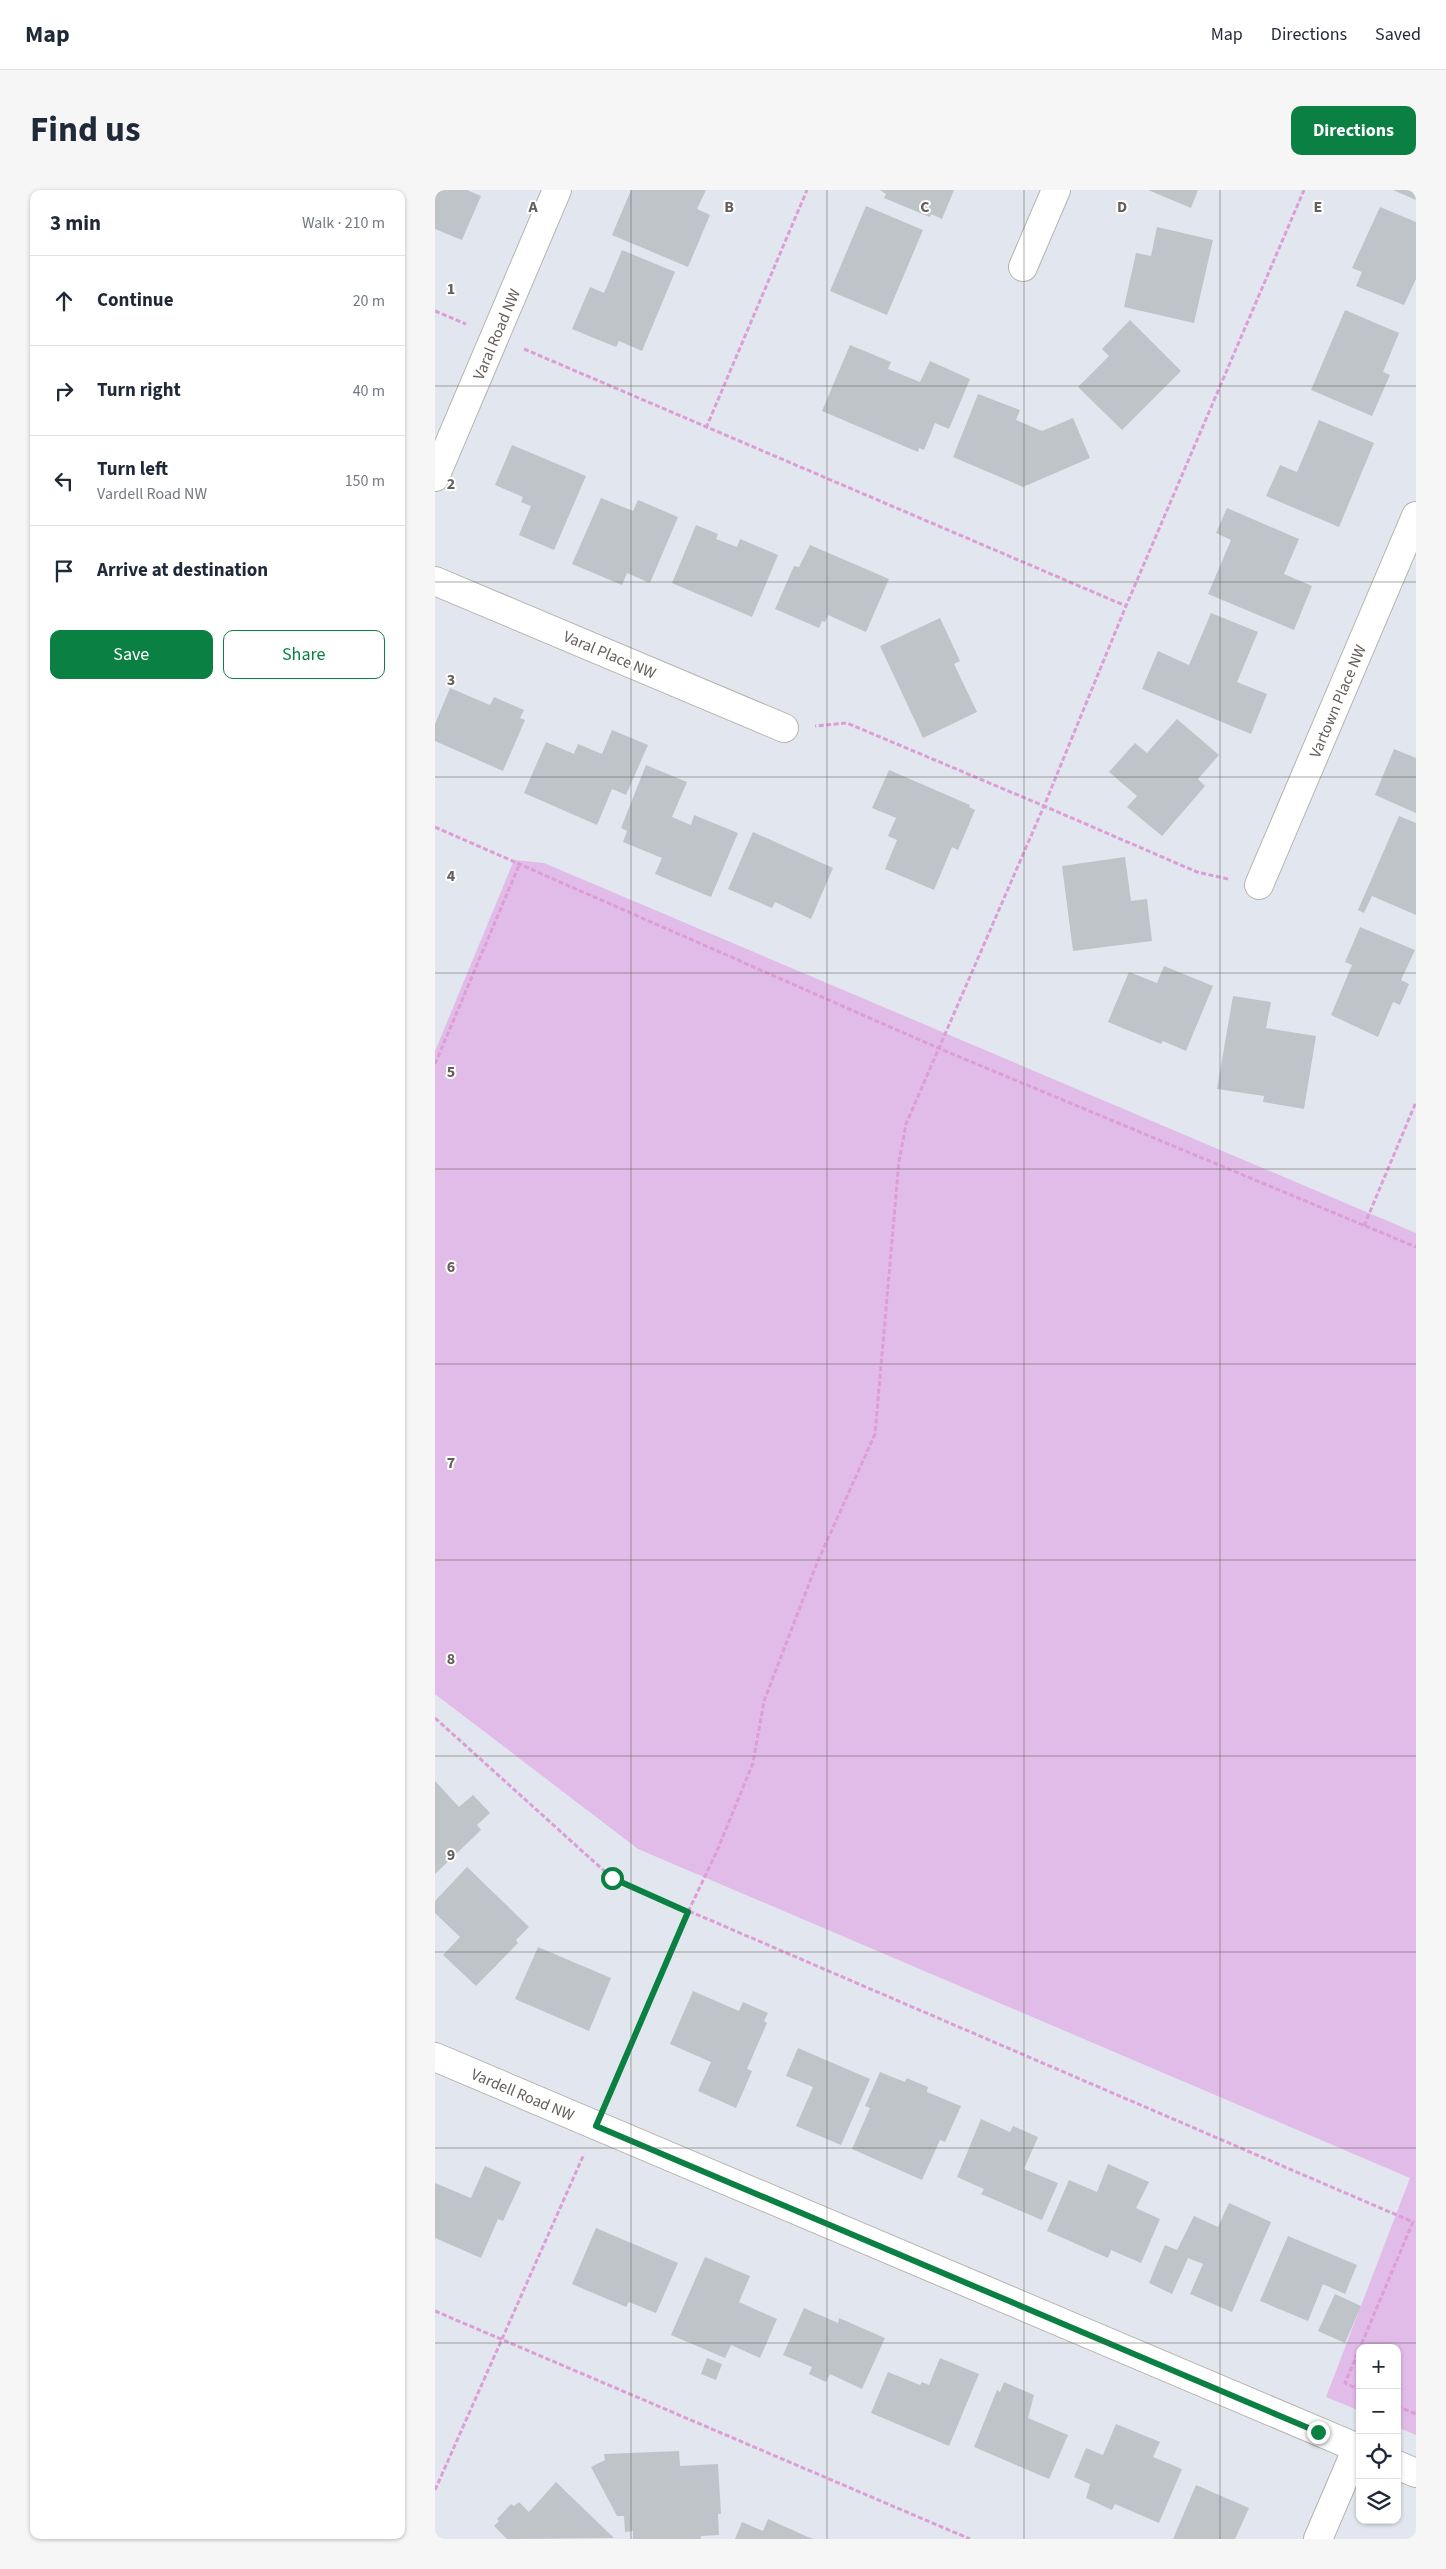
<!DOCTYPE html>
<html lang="en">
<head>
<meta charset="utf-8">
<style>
  body { margin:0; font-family:"Source Sans 3",sans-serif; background:#f6f6f7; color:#1f2937 }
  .controls { position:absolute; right:15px; bottom:15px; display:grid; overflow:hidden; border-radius:10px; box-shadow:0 1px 4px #0004 }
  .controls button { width:45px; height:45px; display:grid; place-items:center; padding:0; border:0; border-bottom:1px solid #e0e1e3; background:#fff; color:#1f2937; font:25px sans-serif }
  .stop { position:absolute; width:15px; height:15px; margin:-11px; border:4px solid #0b8043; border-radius:50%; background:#fff }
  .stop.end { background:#0b8043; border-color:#fff; box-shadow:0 1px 5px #0008 }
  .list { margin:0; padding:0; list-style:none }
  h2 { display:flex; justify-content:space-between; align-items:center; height:65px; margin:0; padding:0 20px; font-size:21px }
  h2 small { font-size:16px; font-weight:400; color:#747a83 }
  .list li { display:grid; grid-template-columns:32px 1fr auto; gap:15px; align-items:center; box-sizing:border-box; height:90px; padding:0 20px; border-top:1px solid #e0e1e3 }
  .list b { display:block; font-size:19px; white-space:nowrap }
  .list p { margin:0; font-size:16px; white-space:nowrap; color:#747a83 }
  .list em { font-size:16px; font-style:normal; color:#747a83 }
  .actions { display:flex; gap:10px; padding:15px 20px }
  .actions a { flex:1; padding:11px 0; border:1px solid #0b8043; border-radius:10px; text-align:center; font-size:18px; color:#0b8043 }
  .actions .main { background:#0b8043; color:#fff }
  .icon { flex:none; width:28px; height:28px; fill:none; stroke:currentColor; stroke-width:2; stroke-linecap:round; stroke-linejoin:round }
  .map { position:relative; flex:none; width:981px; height:2349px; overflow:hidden; border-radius:10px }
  header { display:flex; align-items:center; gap:30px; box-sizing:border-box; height:70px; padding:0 25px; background:#fff; border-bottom:1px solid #e0e1e3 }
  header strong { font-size:24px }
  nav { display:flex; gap:28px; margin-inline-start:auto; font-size:18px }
  .intro { display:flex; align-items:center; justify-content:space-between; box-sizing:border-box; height:120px; padding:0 30px }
  h1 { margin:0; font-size:35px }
  .button { padding:12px 22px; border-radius:10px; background:#0b8043; color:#fff; font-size:18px; font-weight:700 }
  main { display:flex; gap:30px; padding:0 30px }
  aside { flex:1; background:#fff; border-radius:10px; box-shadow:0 1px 4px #0004 }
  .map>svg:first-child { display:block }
  .green { fill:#e2bce9 }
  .building { fill:#bfc4c9 }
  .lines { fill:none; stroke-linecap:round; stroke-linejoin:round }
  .minor-casing { stroke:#b7b2ae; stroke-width:30 }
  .path { stroke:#dd9dd6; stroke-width:3; stroke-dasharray:5 2.5; stroke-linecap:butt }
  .minor { stroke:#fff; stroke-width:28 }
  .route { stroke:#0b8043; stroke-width:6 }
  .grid { fill:none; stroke:#655e5a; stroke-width:1; stroke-opacity:0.55 }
  .labels { text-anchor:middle; stroke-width:4; stroke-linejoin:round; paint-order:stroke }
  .street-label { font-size:16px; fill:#655e5a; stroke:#fff }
  .grid-label { font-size:16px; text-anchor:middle; font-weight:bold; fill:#655e5a; stroke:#fff; stroke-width:4; stroke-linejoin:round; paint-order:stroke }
</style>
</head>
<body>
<header>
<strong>Map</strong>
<nav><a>Map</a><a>Directions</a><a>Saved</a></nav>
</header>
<div class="intro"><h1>Find us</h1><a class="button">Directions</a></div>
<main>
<aside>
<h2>3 min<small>Walk · 210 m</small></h2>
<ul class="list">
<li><svg class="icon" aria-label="ahead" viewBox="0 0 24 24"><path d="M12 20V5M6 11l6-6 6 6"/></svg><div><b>Continue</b></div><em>20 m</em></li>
<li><svg class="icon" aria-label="right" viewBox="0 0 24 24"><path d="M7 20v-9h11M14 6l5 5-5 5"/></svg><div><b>Turn right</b></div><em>40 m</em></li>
<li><svg class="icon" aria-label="left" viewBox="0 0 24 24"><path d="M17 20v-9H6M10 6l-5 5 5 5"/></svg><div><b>Turn left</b><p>Vardell Road NW</p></div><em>150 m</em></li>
<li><svg class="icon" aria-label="arrive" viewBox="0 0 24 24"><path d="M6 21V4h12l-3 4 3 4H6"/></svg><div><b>Arrive at destination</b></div></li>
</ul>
<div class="actions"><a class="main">Save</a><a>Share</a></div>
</aside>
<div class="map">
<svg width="981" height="2349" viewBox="0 0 981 2349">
  <rect width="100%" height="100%" fill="#e2e7ef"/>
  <path class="green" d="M79 670 109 673 981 1043V2245L962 2237V2158H925V2221L891 2207 975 1988 203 1659 0 1504V861Z"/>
  <g class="building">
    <path d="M0 0H32L46 6 27 50 0 39Z"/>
    <path d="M196 0H271L262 19 275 25 253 77 177 45Z"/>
    <path d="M445 0H519L507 29 496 24 495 27 449 8 451 4Z"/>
    <path d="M713 0H763L756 18Z"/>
    <path d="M958 0H981V10Z"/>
    <path d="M431 16 488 40 452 125 395 101Z"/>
    <path d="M945 17 981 32V89L969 115 921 96 927 82 917 78Z"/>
    <path d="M722 37 778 50 759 133 689 117 701 63 716 66Z"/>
    <path d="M187 60 240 82 207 161 184 151 181 157 137 139 155 97 169 103Z"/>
    <path d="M910 120 964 143 948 182 955 185 937 226 876 200Z"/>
    <path d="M695 130 746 181 687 240 643 197 674 166 667 159Z"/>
    <path d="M415 155 456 172 453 179 485 192 495 171 535 189 514 239 500 233 489 260 484 258 483 262 387 221Z"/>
    <path d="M543 204 585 220 581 230 607 241 638 228 655 268 588 297 518 267Z"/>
    <path d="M884 230 939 253 904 337 831 306 845 275 862 282Z"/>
    <path d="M77 255 151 286 119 360 84 345 96 316 86 312 88 307 60 295Z"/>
    <path d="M166 308 198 321 203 310 243 327 215 393 192 383 187 395 137 374Z"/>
    <path d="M792 318 864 349 849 384 877 396 859 440 773 404 796 350 781 343Z"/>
    <path d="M261 335 283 344 281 349 302 357 305 349 343 365 317 427 237 393Z"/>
    <path d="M375 355 454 389 431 442 393 425 390 432 387 431 384 438 340 419 359 376 364 377Z"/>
    <path d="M776 423 823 442 802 492 832 504 816 544 707 499 723 461 754 475Z"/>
    <path d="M505 428 525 471 519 474 542 522 488 548 445 456Z"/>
    <path d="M15 498 55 515 59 507 89 520 85 528 90 530 68 581 0 551V534Z"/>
    <path d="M742 529 784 565 763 589 770 596 727 646 692 617 702 606 674 582 700 553 712 563Z"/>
    <path d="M177 540 213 555 191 605 177 599 162 635 89 603 111 552 139 564 143 554 167 564Z"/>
    <path d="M959 559 981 568V623L940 605Z"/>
    <path d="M211 575 252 592 237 627 256 635 259 625 303 643 276 707 220 684 227 668 188 652 192 641 186 638Z"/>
    <path d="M454 580 535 615 534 617 540 620 523 660 517 657 499 700 450 679 462 650 453 646 461 628 437 618Z"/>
    <path d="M964 626 981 633V725L937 706 929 723 923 720Z"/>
    <path d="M318 642 398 678 376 729 340 712 337 718 293 699Z"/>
    <path d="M690 667 696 711 712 709 717 751 638 761 627 676Z"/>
    <path d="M925 737 980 760 966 790 974 794 965 815 958 812 943 847 896 825 917 775 910 772Z"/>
    <path d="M729 776 778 796 751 861 728 851 726 854 673 832 694 782 722 793Z"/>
    <path d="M798 806 836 812 831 838 881 846 869 919 828 912 829 906 782 899Z"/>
    <path d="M0 1591 24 1617 38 1605 55 1623 42 1635 46 1640 0 1684Z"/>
    <path d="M32 1677 94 1737 81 1750 83 1753 41 1796 8 1765 25 1747 0 1723V1711Z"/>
    <path d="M103 1757 176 1788 154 1841 80 1809Z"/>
    <path d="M258 1801 304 1821 308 1812 333 1823 329 1831 332 1833 312 1879 317 1881 301 1918 263 1901 276 1872 235 1854Z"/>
    <path d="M363 1858 435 1889 406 1955 361 1936 378 1897 351 1886Z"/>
    <path d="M445 1882 470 1892 472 1888 476 1890 493 1897 492 1902 526 1916 510 1952 505 1950 487 1990 417 1959 435 1918 430 1916Z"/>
    <path d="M546 1929 575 1942 578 1936 603 1947 589 1979 623 1993 607 2030 546 2004 549 1999 522 1987Z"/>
    <path d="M673 1974 714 1992 701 2018 725 2029 706 2073 676 2060 673 2068 612 2041 634 1990 662 2002Z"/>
    <path d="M50 1976 86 1992 68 2031 63 2029 46 2068 0 2048V1993L36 2008Z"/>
    <path d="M794 2013 836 2032 797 2122 755 2104 768 2074 753 2068 737 2104 714 2093 730 2055 742 2060 759 2026 783 2037Z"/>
    <path d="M161 2038 243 2073 221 2123 194 2112 191 2117 137 2094Z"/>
    <path d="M853 2046 922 2075 910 2104 888 2094 873 2131 825 2111Z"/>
    <path d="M270 2067 315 2086 304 2112 342 2129 325 2168 296 2155 290 2168 236 2145Z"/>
    <path d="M900 2104 926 2116 910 2153 883 2141Z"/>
    <path d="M369 2118 403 2133 404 2128 450 2148 427 2199 395 2184 391 2192 374 2184 377 2177 348 2165Z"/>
    <path d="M272 2168 287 2174 281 2190 266 2184Z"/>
    <path d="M505 2168 544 2184 514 2256 436 2223 453 2182 485 2195 487 2192 494 2195Z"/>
    <path d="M569 2192 599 2205 593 2228 633 2245 614 2289 539 2257 562 2200 565 2202Z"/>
    <path d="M681 2234 725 2252 718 2267 747 2279 724 2333 680 2314 677 2320 651 2308 655 2294 639 2287 651 2258 668 2265Z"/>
    <path d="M244 2261 245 2276 283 2274 286 2324H283L284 2345 266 2346V2349H198V2341L190 2342 189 2326H182L156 2277 170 2270 169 2264Z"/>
    <path d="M121 2292 179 2348 72 2349 59 2336 64 2331 62 2329 76 2314 79 2316 84 2312 94 2322Z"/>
    <path d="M761 2295 814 2318 800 2349H738Z"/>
    <path d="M333 2329 373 2347 379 2349H300L307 2332 328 2341Z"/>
  </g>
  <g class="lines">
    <defs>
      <g id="minor">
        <path d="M588 77 621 0"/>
        <path d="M0 287 122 0"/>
        <path d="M0 391 349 538"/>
        <path d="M824 695 981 326"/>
        <path d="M0 1867 925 2259"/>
        <path d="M962 2275 981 2283"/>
        <path d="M883 2349 922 2258"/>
      </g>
    </defs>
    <use href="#minor" class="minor-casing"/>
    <g class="path">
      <path d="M0 121 31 134"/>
      <path d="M89 159 691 416"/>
      <path d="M271 238 372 0"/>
      <path d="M0 637 503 858 981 1057"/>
      <path d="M793 689 762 682 609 616 691 416 869 0"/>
      <path d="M0 874 85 673"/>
      <path d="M929 1036 981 912"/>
      <path d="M0 1528 177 1688 978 2032 910 2193 925 2200"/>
      <path d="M174 1908 253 1722 282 1661 318 1573 329 1511 382 1373 440 1244 464 971 471 934 609 616 412 533 380 536"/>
      <path d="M0 2121 535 2349"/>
      <path d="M962 2216 981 2224"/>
      <path d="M0 2300 149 1964"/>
    </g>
    <use href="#minor" class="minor"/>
  </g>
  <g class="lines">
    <path class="route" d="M177 1688 253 1722 161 1936 883 2242"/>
  </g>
  <path class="grid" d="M196 0V2349M392 0V2349M589 0V2349M785 0V2349M0 196H981M0 392H981M0 587H981M0 783H981M0 979H981M0 1174H981M0 1370H981M0 1566H981M0 1762H981M0 1958H981M0 2153H981"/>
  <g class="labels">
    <g class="street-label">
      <text transform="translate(61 144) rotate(-67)" y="6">Varal Road NW</text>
      <text transform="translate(175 464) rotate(23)" y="6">Varal Place NW</text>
      <text transform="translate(902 511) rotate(-67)" y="6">Vartown Place NW</text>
      <text transform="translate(88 1904) rotate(23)" y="6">Vardell Road NW</text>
    </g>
  </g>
  <g class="grid-label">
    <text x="98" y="22">A</text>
    <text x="294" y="22">B</text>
    <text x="490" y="22">C</text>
    <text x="687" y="22">D</text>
    <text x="883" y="22">E</text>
    <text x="16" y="104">1</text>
    <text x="16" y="299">2</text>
    <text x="16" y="495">3</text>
    <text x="16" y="691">4</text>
    <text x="16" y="887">5</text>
    <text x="16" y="1082">6</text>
    <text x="16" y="1278">7</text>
    <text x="16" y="1474">8</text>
    <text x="16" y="1670">9</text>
  </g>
</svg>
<div class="controls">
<button>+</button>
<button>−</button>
<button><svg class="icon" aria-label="locate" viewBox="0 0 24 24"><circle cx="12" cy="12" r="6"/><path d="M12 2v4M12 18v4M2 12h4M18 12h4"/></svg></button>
<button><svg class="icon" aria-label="layers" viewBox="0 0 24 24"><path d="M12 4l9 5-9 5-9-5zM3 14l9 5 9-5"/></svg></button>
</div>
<div class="stop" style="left:177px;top:1688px"></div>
<div class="stop end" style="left:883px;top:2242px"></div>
</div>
</main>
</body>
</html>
